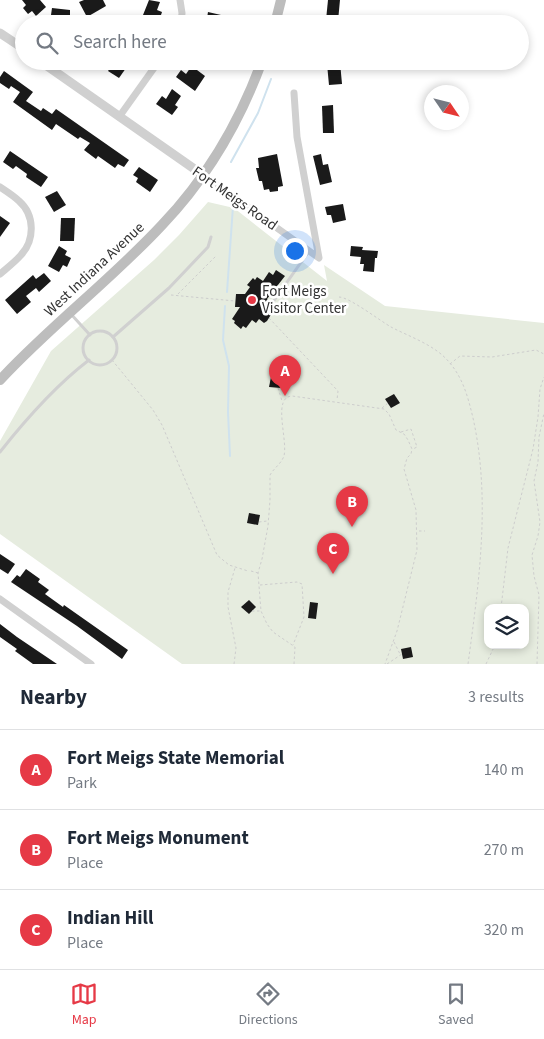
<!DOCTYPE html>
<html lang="en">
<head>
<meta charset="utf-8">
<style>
  body { margin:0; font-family:"Source Sans 3",sans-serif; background:#f2f2f3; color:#1f2937 }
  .controls { position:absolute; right:15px; bottom:15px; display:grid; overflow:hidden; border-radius:10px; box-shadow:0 2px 8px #0003 }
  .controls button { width:45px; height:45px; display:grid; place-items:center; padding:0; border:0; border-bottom:1px solid #e0e1e3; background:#fff; color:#1f2937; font:25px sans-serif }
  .compass { position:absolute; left:424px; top:85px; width:45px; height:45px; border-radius:50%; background:#fff; box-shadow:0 2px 8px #0003; rotate:125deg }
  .you { position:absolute; left:294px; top:250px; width:18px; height:18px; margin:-12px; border:4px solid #fff; border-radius:50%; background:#1a73e8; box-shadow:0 0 0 8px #1a73e833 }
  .badge { display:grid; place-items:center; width:32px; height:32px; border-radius:50%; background:#e63946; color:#fff; font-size:16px; font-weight:700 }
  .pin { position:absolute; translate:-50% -41px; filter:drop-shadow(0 1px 2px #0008) }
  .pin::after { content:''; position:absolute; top:26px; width:18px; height:15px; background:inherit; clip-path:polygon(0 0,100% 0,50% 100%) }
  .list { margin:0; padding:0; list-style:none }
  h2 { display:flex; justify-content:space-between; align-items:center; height:65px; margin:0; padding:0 20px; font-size:21px }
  h2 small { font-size:16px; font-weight:400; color:#747a83 }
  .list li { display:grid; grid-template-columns:32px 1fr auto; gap:15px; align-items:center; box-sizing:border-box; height:80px; padding:0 20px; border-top:1px solid #e0e1e3 }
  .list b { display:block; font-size:19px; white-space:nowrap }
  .list p { margin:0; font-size:16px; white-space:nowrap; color:#747a83 }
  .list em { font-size:16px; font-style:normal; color:#747a83 }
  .icon { flex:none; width:28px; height:28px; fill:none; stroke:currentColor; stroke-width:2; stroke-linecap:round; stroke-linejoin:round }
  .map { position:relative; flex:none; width:544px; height:664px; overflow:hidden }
  .search { position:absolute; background:#fff; box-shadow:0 2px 8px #0003; left:15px; right:15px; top:15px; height:55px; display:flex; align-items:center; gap:12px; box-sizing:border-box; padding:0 18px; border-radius:28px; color:#747a83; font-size:19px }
  .sheet { height:305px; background:#fff }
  nav { display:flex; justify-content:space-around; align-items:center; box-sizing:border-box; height:70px; border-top:1px solid #e0e1e3; background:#fff; font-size:14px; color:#747a83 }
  nav a { display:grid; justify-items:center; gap:2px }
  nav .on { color:#e63946 }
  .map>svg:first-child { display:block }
  .green { fill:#e6ecdf; fill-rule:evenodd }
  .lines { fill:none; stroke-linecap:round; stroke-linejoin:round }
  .stream { stroke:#cfe2ee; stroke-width:2 }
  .building { fill:#1a1a1a }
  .path { stroke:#cdcdcd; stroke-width:1; stroke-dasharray:2.5 2.5; stroke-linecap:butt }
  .service { stroke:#d0d0d0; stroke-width:3 }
  .minor { stroke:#d0d0d0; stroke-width:7 }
  .tertiary { stroke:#d0d0d0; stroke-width:9 }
  .secondary { stroke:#bdbdbd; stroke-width:10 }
  .poi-dot { fill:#e63946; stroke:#fff; stroke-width:2 }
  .labels { text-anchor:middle; stroke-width:5; stroke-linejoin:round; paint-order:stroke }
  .street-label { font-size:15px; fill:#333; stroke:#fff }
  .poi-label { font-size:15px; fill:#333; stroke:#fff; text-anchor:start }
</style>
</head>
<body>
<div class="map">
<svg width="544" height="664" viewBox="0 0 544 664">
  <rect width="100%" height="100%" fill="#fff"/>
  <path class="green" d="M208 202 234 208 327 281 324 265 385 306 544 323V664H182L0 534V441L51 351 154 260 179 235ZM488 608H525V645H488Z"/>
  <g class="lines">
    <g class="stream">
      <path d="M231 162 258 113 271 79"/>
      <path d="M227 292 233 206"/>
      <path d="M225 306 223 340 229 366 228 412 230 456"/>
    </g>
  </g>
  <g class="building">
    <path d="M22 0H40L46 7 36 16 32 11 28 14 23 8 26 5Z"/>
    <path d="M84 0H103L106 6 87 17 79 2Z"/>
    <path d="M149 0 160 2 157 10 162 12 159 21 143 15Z"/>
    <path d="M328 0H340L338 21 326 20Z"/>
    <path d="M52 8 70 10V18L63 17 62 23 50 22Z"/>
    <path d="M208 12 221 15 220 24H206Z"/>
    <path d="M115 61H131L119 78 108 71Z"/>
    <path d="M195 61H203L197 70 205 76 195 91 176 77 181 70 186 74Z"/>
    <path d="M340 62 342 84 329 85 327 64Z"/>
    <path d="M4 71 33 92 26 101 41 111 43 108 52 114 56 109 129 160 124 167 118 164 115 168 98 156 96 159 84 150 90 143 80 137 78 139 56 124 52 130 13 102 20 92 11 86 9 89 0 83V77Z"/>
    <path d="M172 89 181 96 175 105 178 107 172 115 156 104 162 96 166 99Z"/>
    <path d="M333 105 334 133H323L322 106Z"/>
    <path d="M10 151 48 177 41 187 26 177 27 174 16 166 13 169 3 162Z"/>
    <path d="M277 154 283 186 278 187V191L270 192 269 189 264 190 262 181H259L256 168H259L258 158Z"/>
    <path d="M321 154 323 165 328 164 332 182 320 185 313 156Z"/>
    <path d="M139 167 158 180 150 192 136 182 138 178 133 175Z"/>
    <path d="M57 191 66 205 54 212 45 197Z"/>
    <path d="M343 204 346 220 333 223 331 215H327L325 207Z"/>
    <path d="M0 216 10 223 0 237Z"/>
    <path d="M61 218H75L74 241H60Z"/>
    <path d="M59 246 67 251 65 255 71 258 67 267 63 265 59 272 48 266Z"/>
    <path d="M351 246 363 247 362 250 378 251 377 258H375L374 272 363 271 364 264H360L361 257 350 256Z"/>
    <path d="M276 270 285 276 267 299 270 304 266 309 272 313 267 321 264 323 259 319 256 323 252 320 246 328 243 326 241 329 234 323 235 321 232 319 240 307H235L236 294H245L250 287 247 285 253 278 255 280 257 277 263 281 269 272 273 275Z"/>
    <path d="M44 273 51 281 39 292 36 288 26 296 31 302 17 314 5 300 33 275 36 279Z"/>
    <path d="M271 377 282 378 281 388 269 387Z"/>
    <path d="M394 394 400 403 391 408 385 399Z"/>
    <path d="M249 513 260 515 258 525 247 523Z"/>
    <path d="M0 554 15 564 8 574 0 569Z"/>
    <path d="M26 569 40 579 38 582 49 590 45 594 63 607 64 605 128 650 122 659 77 626 11 582 17 575 20 577Z"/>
    <path d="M249 600 256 607 249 614 241 607Z"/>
    <path d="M310 602 318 603 316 619 308 618Z"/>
    <path d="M0 624 17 637 57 664H33L15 651 17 649 0 637Z"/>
    <path d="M411 647 413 657 403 659 401 649Z"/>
  </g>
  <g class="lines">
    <g class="path">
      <path d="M178 294 216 256"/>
      <path d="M171 295 235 301"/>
      <path d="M339 297C349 297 379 320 391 327 410 337 435 345 449 362 463 378 468 397 473 418 491 499 479 583 468 664"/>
      <path d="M269 318 338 391 337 400"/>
      <path d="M112 360 153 410 162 425 217 555 229 565 248 571"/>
      <path d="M450 364 460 356 492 357 536 350 544 354"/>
      <path d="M278 388 282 401"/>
      <path d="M382 408 388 403"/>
      <path d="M401 432 411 429 417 447 413 449"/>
      <path d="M259 522 267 521"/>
      <path d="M419 531H425"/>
      <path d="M251 571 258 573"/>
      <path d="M260 585 297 582 302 584 304 617 293 645"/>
      <path d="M501 608 508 548 533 449 538 417 540 389 544 377"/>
      <path d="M252 611H261"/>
      <path d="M394 642 400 654"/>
      <path d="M234 664 236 648 228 607V592L235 568"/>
      <path d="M294 664 295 647 273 632 267 624 261 611 258 573 262 559 268 526 270 500V475C274 468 281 464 284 456 288 439 272 397 292 396L384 409 389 414 396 430 404 434 408 440 412 449 411 454 407 458 404 469 416 510 417 550 397 631 385 664"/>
      <path d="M387 664 402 654"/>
      <path d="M486 664 495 645"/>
      <path d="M537 664 539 595 534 576 532 555 538 536 540 522 534 481 538 462 539 437 544 413"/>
    </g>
    <g class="service">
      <path d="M273 302 309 251"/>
      <path d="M70 313 90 335"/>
      <circle cx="100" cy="348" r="17"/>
      <path d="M113 337 169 288 208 247 211 237"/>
      <path d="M0 452C26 419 55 386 89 360"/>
    </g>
    <g class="minor">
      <path d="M180 0 182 13 181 24"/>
      <path d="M119 117 159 61"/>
      <path d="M203 175 319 258 297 137 294 93"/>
      <path d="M0 187C6 191 14 196 19 201 35 215 35 240 21 255 15 262 7 268 0 274"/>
      <path d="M0 599 91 664"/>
    </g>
    <g class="tertiary">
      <path d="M0 33 24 49"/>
      <path d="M40 61 203 175"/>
    </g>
    <g class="secondary">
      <path d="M275 24 281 0"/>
      <path d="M0 380C51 325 111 280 162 225 206 179 240 121 262 61"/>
    </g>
  </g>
  <circle class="poi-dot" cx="252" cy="300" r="5"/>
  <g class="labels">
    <g class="street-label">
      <text transform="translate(235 198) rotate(35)" y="5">Fort Meigs Road</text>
      <text transform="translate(94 269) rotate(-43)" y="5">West Indiana Avenue</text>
    </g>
    <g class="poi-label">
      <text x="262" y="296">Fort Meigs<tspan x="262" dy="17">Visitor Center</tspan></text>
    </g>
  </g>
</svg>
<div class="controls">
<button><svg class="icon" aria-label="layers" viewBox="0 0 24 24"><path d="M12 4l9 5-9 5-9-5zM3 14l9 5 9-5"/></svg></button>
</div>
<svg class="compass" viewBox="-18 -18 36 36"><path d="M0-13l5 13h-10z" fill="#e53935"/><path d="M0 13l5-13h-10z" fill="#747a83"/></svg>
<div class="you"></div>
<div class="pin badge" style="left:285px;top:396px">A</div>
<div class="pin badge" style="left:352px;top:527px">B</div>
<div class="pin badge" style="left:333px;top:574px">C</div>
<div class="search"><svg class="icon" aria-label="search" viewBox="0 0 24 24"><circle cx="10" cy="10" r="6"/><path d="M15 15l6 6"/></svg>Search here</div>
</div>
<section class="sheet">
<h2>Nearby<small>3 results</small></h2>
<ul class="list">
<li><span class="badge">A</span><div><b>Fort Meigs State Memorial</b><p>Park</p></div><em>140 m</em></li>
<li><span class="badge">B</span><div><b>Fort Meigs Monument</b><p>Place</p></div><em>270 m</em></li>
<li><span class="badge">C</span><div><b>Indian Hill</b><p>Place</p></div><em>320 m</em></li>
</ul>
</section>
<nav>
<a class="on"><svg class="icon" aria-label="map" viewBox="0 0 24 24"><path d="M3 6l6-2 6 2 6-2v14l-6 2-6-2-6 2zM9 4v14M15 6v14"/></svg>Map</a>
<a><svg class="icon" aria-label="directions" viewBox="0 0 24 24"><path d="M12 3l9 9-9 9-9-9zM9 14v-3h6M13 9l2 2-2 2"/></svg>Directions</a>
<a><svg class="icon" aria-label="saved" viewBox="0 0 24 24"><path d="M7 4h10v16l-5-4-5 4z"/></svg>Saved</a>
</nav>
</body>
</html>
